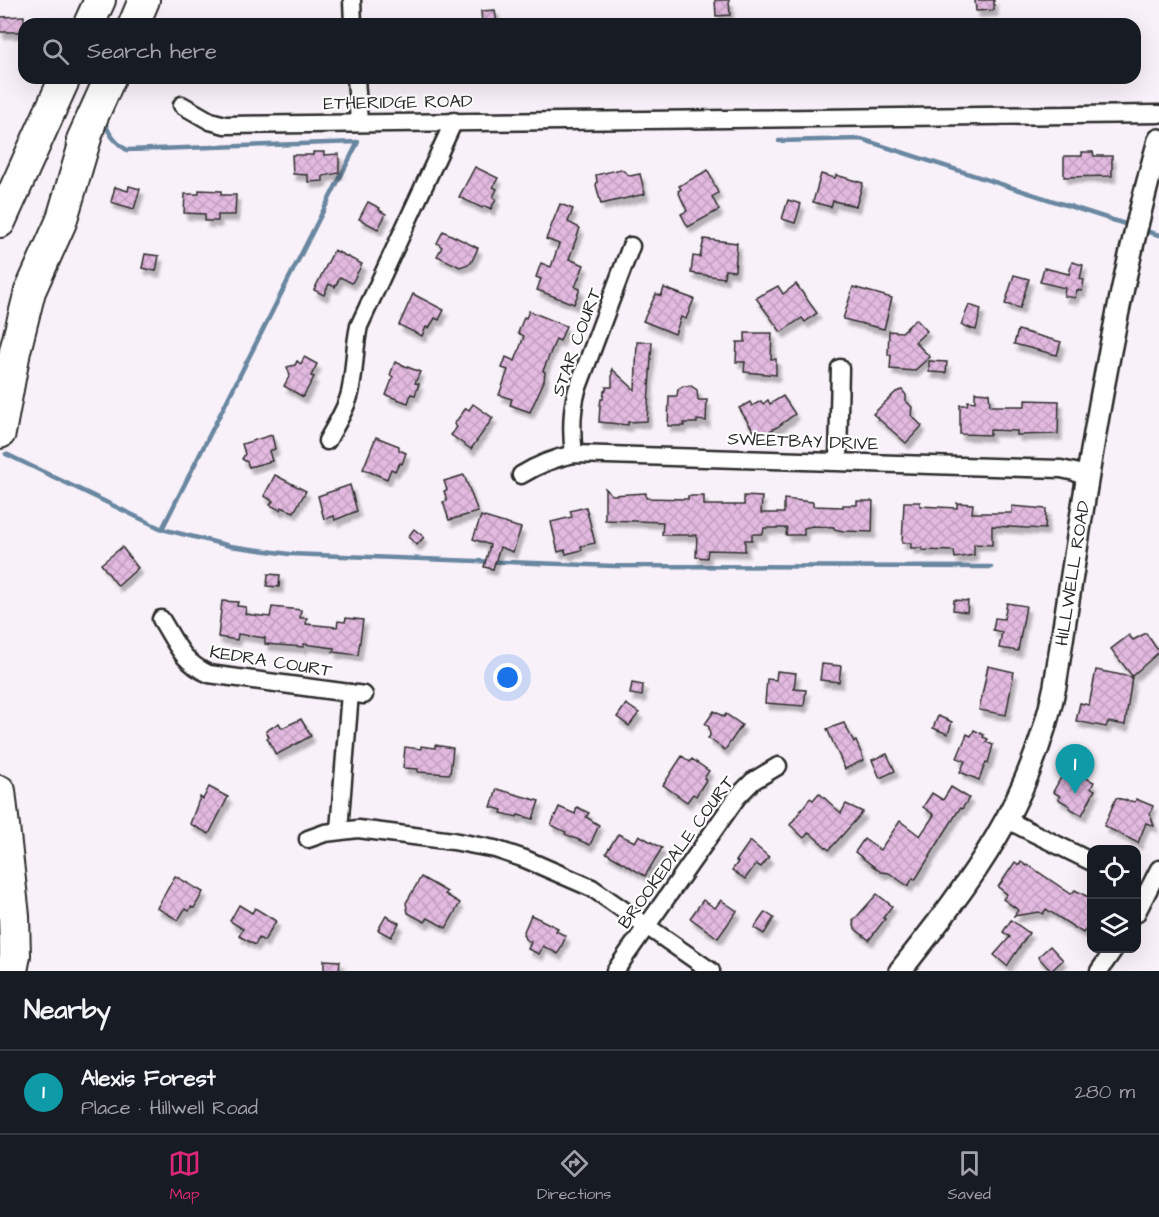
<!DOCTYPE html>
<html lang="en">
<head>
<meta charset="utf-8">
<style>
  body { margin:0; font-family:"Architects Daughter",sans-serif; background:#20242c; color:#f1f3f6 }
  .controls { position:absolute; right:18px; bottom:18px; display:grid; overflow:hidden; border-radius:12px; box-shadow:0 6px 24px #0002 }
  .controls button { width:54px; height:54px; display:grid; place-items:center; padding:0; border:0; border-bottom:2px solid #363941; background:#171b24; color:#f1f3f6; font:30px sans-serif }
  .you { position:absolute; left:508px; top:678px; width:21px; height:21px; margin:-15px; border:4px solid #fff; border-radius:50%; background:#1a73e8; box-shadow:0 0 0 9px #1a73e833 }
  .badge { display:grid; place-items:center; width:39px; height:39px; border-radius:50%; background:#db2777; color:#fff; font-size:20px; font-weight:700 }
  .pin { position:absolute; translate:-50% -50px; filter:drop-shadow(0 2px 3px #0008) }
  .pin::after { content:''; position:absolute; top:32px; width:21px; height:18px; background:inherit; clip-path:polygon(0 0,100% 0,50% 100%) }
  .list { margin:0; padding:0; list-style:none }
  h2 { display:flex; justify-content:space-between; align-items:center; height:78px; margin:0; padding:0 24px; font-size:26px }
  h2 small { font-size:20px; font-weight:400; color:#9ea1a6 }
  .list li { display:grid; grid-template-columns:39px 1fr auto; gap:18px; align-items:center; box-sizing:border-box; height:84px; padding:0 24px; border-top:2px solid #363941 }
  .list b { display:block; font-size:22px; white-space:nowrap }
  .list p { margin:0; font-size:20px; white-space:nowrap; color:#9ea1a6 }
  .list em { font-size:20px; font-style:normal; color:#9ea1a6 }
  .icon { flex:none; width:33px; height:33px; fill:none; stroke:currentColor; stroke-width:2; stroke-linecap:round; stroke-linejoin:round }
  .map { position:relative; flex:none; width:1159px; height:971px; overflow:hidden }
  .search { position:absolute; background:#171b24; box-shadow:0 6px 24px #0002; left:18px; right:18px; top:18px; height:66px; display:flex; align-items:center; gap:15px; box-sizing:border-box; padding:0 21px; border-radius:18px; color:#9ea1a6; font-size:22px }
  .sheet { height:162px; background:#171b24 }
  nav { display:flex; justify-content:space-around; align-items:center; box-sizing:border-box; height:84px; border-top:2px solid #363941; background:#171b24; font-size:16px; color:#9ea1a6 }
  nav a { display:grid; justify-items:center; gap:3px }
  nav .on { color:#db2777 }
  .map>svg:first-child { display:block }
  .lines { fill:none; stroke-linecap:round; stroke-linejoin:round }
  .stream { stroke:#6987a1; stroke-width:4.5 }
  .building { fill:url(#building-cross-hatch); stroke:#2b2b2b; stroke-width:1.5; filter:url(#shadow) }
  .minor-casing { stroke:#2b2b2b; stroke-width:21 }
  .tertiary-casing { stroke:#2b2b2b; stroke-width:26 }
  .motorway-casing { stroke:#2b2b2b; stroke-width:34 }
  .minor { stroke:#fff; stroke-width:16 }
  .tertiary { stroke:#fff; stroke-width:21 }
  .motorway { stroke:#fff; stroke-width:30 }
  .labels { text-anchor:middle; stroke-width:4.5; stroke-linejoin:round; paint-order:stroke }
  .street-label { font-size:18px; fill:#2b2b2b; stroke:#fff }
</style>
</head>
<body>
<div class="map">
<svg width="1159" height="971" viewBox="0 0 1159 971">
  <defs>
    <pattern id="building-cross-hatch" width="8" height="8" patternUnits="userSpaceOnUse" patternTransform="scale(1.5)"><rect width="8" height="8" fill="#e2b9df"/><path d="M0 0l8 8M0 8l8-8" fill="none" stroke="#c29fc0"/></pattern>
    <filter id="shadow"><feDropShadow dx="3.5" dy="6" stdDeviation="1.5" flood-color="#0004"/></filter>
  </defs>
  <rect width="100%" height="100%" fill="#f9f1f9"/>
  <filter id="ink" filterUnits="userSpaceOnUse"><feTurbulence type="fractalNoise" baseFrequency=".0167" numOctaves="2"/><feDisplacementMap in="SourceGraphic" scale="12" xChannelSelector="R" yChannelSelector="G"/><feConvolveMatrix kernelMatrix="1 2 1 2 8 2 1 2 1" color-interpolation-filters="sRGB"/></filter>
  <g filter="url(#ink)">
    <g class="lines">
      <g class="stream">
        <path d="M105 120C107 133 116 143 127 150L358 142 162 529"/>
        <path d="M779 141 861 139 1125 224"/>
        <path d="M1149 232 1159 235"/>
        <path d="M6 454 162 529 230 546 289 554 614 566 991 567"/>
      </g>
    </g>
    <g class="building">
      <path d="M715 0H729L730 15 716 16Z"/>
      <path d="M975 0H994V10L976 11Z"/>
      <path d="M495 10 497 24H482L481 11Z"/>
      <path d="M24 16V32H0V17Z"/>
      <path d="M313 152H324V155L339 154V173L323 176V181L308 182V175L293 174 292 155H313Z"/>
      <path d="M1082 152H1093L1094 156H1112V176L1064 177V156H1082Z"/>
      <path d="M475 167 498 178 493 187 497 189 493 197 496 199 491 209 485 206 482 208 459 197Z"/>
      <path d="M621 169 630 176 640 174 645 194 601 204 596 185 597 182 596 175Z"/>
      <path d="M708 170 718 193 712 197 719 210 688 227 681 214 687 211 678 191 681 189 679 186Z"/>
      <path d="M821 174 835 178 836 175 863 183 856 206 833 201 831 207 813 202Z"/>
      <path d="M129 186 140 189 134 209 111 202 115 187 128 191Z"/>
      <path d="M199 190 221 191V195H236L235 215H218V221H205V214L184 213 185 194H199Z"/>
      <path d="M788 200 801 204 795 223 782 219Z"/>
      <path d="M368 202 380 208 379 210 386 214 378 229 359 219Z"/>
      <path d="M560 204 573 209 568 222 580 228 569 259 584 265 575 287 580 289 574 304 537 290 541 279 536 277 541 263 551 267 559 244 546 239Z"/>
      <path d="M443 231 478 248 471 263 460 267 437 256 442 247 437 243Z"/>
      <path d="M704 239 737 243 735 271 725 270 724 278 691 273 693 256 700 257Z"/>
      <path d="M334 250 362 264 352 283 340 277 335 287 329 284 324 295 314 290Z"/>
      <path d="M145 254 159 256 156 271 142 268Z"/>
      <path d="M1072 262 1083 265 1080 279 1084 280 1082 291 1077 290 1075 298 1064 296 1065 288 1040 282 1044 268 1069 274Z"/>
      <path d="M1014 275 1029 279 1020 308 1005 304Z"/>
      <path d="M796 284 817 313 805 322 802 318 781 332 756 298 778 286 783 294Z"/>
      <path d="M853 287 892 298 884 329 843 319Z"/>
      <path d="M664 288 694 299 686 319 681 317 675 334 643 321 656 294 661 296Z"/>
      <path d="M413 294 444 310 439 320 435 318 429 328 426 327 422 336 399 325Z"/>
      <path d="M969 305 981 309 976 330 961 325Z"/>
      <path d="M529 311 566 326 560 341 556 339 543 371 545 372 544 381 530 412 510 405 512 399 499 395 508 370 502 368 506 357 515 361 524 336 518 333 524 317 526 318Z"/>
      <path d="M916 319 927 331 915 342 930 357 914 371 890 369 891 355H888L889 331 902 332Z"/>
      <path d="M1018 330 1061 342 1057 355 1014 344Z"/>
      <path d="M745 333H772L771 359H776V375L744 372 745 362H736L737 342H745Z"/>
      <path d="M637 342H652L647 421 628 422V425L599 422 600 405 601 399H603L604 391 606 390V387H612V369L635 390Z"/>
      <path d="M304 357 317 364 311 376 314 377 303 397 284 386 290 375 287 367 295 365 297 361 301 364Z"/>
      <path d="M929 361 947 362 946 373 929 372Z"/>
      <path d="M395 362 420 372 415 383 419 384 415 395 411 394 408 403 386 395 393 377 390 375Z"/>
      <path d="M683 386H691L697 390 698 400H707L706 421 697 420V423H684V426H668L669 396H677L678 389Z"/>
      <path d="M902 390 906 395V401L912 407 911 415 922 426 906 443 873 414 896 392Z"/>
      <path d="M975 392 989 393 990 406H1025V400L1059 401 1058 434 1017 435V431L990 430V435L960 434V405H967L968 401 975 402Z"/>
      <path d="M783 396 795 414 777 427 758 438 739 408 750 402 752 406 761 401 763 404 768 400 770 404Z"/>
      <path d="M473 404 493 418 471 449 451 435 457 427 454 424 466 408 469 410Z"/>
      <path d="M272 435 275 449 269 451 272 461 249 467 247 462 242 459 245 454 242 444Z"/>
      <path d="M376 437 399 446V450L406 453 402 464 400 463 395 471 391 469 387 479 363 469Z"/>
      <path d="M275 475 306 491 294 512 281 507 280 510 270 505 273 501 264 496Z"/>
      <path d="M464 475 478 512 449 520 443 502 447 501 444 491 447 490 444 481Z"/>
      <path d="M350 485 357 511 335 520 334 516 324 519 318 496Z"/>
      <path d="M605 488 612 495 646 493V498L688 499V496H704V505H744V496L762 497 761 513H784V499L813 502V506L843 507V505H857V501H873L872 532 843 531 834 529V527L812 526 804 528V535H786L787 528H764L763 534H752V540H745V551L708 550 707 558 696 557 697 535H662L663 522 605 520Z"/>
      <path d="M904 502H920V506L957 508V503L973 504 972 513H1012V506L1046 509 1045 529 992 526V545L974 544V555L955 558 954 551 922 550V548H911V543H902Z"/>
      <path d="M586 507 595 543 581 546 582 550 566 554 565 550 558 552 551 522 572 517 570 511Z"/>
      <path d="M481 516 521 528 513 552 500 547 493 569 484 567 490 545 473 539Z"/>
      <path d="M414 529 424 537 417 545 408 537Z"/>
      <path d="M122 547 138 568 118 586 101 564Z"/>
      <path d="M268 574 280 575 279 587 267 586Z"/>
      <path d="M954 600 968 601 967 612 953 610Z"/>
      <path d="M222 601 238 602 237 606 246 607 245 614 270 617 272 607 301 610 300 618H307L306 624 337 627 338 621 345 622 346 618 363 620 358 655 333 652 334 648 304 644V647L265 644V638L238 634 237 640 218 637Z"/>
      <path d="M1007 603 1026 606 1018 651 999 648 1002 632 993 630 995 618 1004 619Z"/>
      <path d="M1146 633 1159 652 1132 676 1111 649 1129 635 1133 640Z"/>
      <path d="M822 664 841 666 839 682 820 680Z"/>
      <path d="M988 666 1014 672 1006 715 979 710Z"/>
      <path d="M1096 670 1132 677 1125 725 1108 722 1106 727 1076 721 1080 703 1089 705Z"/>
      <path d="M777 671 796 673 794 689 806 690 804 706 765 703 767 679 776 680Z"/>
      <path d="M632 683 643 685 642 696 630 694Z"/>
      <path d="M626 704 639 713 629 726 617 717Z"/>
      <path d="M714 711 724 717 726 714 742 725 725 750 708 738 710 736 709 727 705 724Z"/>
      <path d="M938 716 952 722 948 734 933 728Z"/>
      <path d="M301 719 311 736 276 755 267 738 269 737 266 731 279 723 282 728Z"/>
      <path d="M844 723 854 742 856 741 864 760 845 769 827 729Z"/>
      <path d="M974 730 984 735 983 737 988 739 986 742 993 745 988 763 986 762 979 780 960 772 965 761 957 758 967 734 971 736Z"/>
      <path d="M435 745 453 748 450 774 418 772V769L403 768 405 747 421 749V746L435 748Z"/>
      <path d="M887 754 895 771 880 778 872 760Z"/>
      <path d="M682 756 690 762 692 759 709 771 704 778 706 780 696 796 693 794 687 802 663 785Z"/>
      <path d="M1069 769 1094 782 1091 788 1095 790 1082 815 1069 808 1070 806 1058 799 1060 796 1053 792 1064 772Z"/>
      <path d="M209 787 228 797 209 834 190 824 200 797 203 799Z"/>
      <path d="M951 787 969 798 962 809 960 808 915 880 913 878 908 886 889 873 881 872 855 852 864 839 880 850 900 821 920 836 934 815 923 807 932 793 943 800Z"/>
      <path d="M497 789 539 801 533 819 518 815 517 817 501 813 502 810 491 807Z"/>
      <path d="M819 793 841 813 846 804 863 812 829 850 809 832 804 838 790 825 810 798 813 800Z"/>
      <path d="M1116 798 1135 802 1136 799 1153 806 1150 814 1154 826 1146 823 1138 843 1104 826Z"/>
      <path d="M559 807 575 814 577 807 589 813 586 817 599 825 590 845 565 834 566 832 551 825Z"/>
      <path d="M618 834 635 842 639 835 662 848 645 876 606 853Z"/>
      <path d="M750 841 769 857 761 867 756 864 745 879 732 870 738 862 736 861Z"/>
      <path d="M1015 862 1019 865 1021 862 1027 866 1028 865 1071 894 1075 890 1092 899V920L1083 933 1046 909 1043 914 1039 912 1014 916 1018 910 1003 899 1007 894 998 887Z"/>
      <path d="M175 876 203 892 194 908 191 907 189 911 185 909 178 920 157 908Z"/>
      <path d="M421 877 447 892 445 894 460 903 446 928 428 918 425 922 408 913 406 903Z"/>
      <path d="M877 894 892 906 883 918 885 919 869 940 855 929 853 921Z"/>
      <path d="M703 900 715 908 721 900 737 911 718 938 690 918Z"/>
      <path d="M239 905 252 913 255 908 276 921 264 941 259 938 255 945 239 936 243 929 230 921Z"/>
      <path d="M765 912 774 918 764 934 754 928Z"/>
      <path d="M531 915 558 928 556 931 566 936 558 954 543 946 539 954 528 949 531 942 525 939 523 934Z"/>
      <path d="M386 916 399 923 391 937 378 930Z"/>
      <path d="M1011 920 1029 933 1007 966 994 955 1010 937 1003 932Z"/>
      <path d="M1050 946 1063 960 1051 971 1038 957Z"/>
      <path d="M324 960 340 961 339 971H324Z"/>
    </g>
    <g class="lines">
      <defs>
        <g id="minor">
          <path d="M352 0 353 24"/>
          <path d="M356 78 359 122"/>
          <path d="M182 105 210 121 225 125 1159 114"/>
          <path d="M327 441C335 426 346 410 350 393 355 371 354 348 359 326L454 121"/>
          <path d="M574 454C571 431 571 412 577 390L631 246"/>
          <path d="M838 461 840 368"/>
          <path d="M521 475C539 464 554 458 574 454L1061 469 1075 472 1087 478"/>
          <path d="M161 619C176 643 182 662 209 674L364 695"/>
          <path d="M1007 820 1092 862"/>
          <path d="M339 830 350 693"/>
          <path d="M308 839 325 833 358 829 453 841 495 849 525 859 592 888 711 971"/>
          <path d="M1136 914 1159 869"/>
          <path d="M615 971 738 796 753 781 778 766"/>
          <path d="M1099 971 1115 948"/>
        </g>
        <g id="tertiary">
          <path id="s1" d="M900 971C973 879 1031 803 1055 686 1083 503 1109 319 1159 140"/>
        </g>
        <g id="motorway">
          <path d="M89 24 100 0"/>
          <path d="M134 24 144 0"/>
          <path d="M82 140 110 78"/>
          <path d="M0 222 65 78"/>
          <path d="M0 433 15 351 30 291 61 222 91 121"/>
          <path d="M0 791 14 916 15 955 12 971"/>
        </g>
      </defs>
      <use href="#minor" class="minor-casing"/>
      <use href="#tertiary" class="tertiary-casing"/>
      <use href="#motorway" class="motorway-casing"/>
      <use href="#minor" class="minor"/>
      <use href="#tertiary" class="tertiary"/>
      <use href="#motorway" class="motorway"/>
    </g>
  </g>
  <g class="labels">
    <g class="street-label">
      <text transform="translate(398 102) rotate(-1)" y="6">ETHERIDGE ROAD</text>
      <text transform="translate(576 342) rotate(-70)" y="6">STAR COURT</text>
      <text transform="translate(803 441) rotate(2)" y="6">SWEETBAY DRIVE</text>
      <text dy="6" stroke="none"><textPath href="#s1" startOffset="442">HILLWELL ROAD</textPath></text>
      <text transform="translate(271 661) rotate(9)" y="6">KEDRA COURT</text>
      <text transform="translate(676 852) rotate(-54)" y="6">BROOKEDALE COURT</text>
    </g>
  </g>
</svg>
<div class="controls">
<button><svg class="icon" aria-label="locate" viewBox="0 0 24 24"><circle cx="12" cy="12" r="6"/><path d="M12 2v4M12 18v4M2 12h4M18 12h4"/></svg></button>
<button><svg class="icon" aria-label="layers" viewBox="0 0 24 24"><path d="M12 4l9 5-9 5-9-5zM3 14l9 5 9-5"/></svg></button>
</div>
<div class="you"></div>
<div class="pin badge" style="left:1075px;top:794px;background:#0f9aa8">1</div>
<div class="search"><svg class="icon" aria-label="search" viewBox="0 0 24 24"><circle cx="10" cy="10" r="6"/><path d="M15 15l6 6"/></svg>Search here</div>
</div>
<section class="sheet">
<h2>Nearby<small></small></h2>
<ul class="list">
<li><span class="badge" style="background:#0f9aa8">1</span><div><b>Alexis Forest</b><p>Place · Hillwell Road</p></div><em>280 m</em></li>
</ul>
</section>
<nav>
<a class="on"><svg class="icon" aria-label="map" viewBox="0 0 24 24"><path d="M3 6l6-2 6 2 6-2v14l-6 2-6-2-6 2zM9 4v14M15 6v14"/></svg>Map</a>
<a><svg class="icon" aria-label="directions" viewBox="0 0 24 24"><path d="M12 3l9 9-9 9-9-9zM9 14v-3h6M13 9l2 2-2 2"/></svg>Directions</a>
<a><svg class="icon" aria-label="saved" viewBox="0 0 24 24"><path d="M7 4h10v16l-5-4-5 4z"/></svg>Saved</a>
</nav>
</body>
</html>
